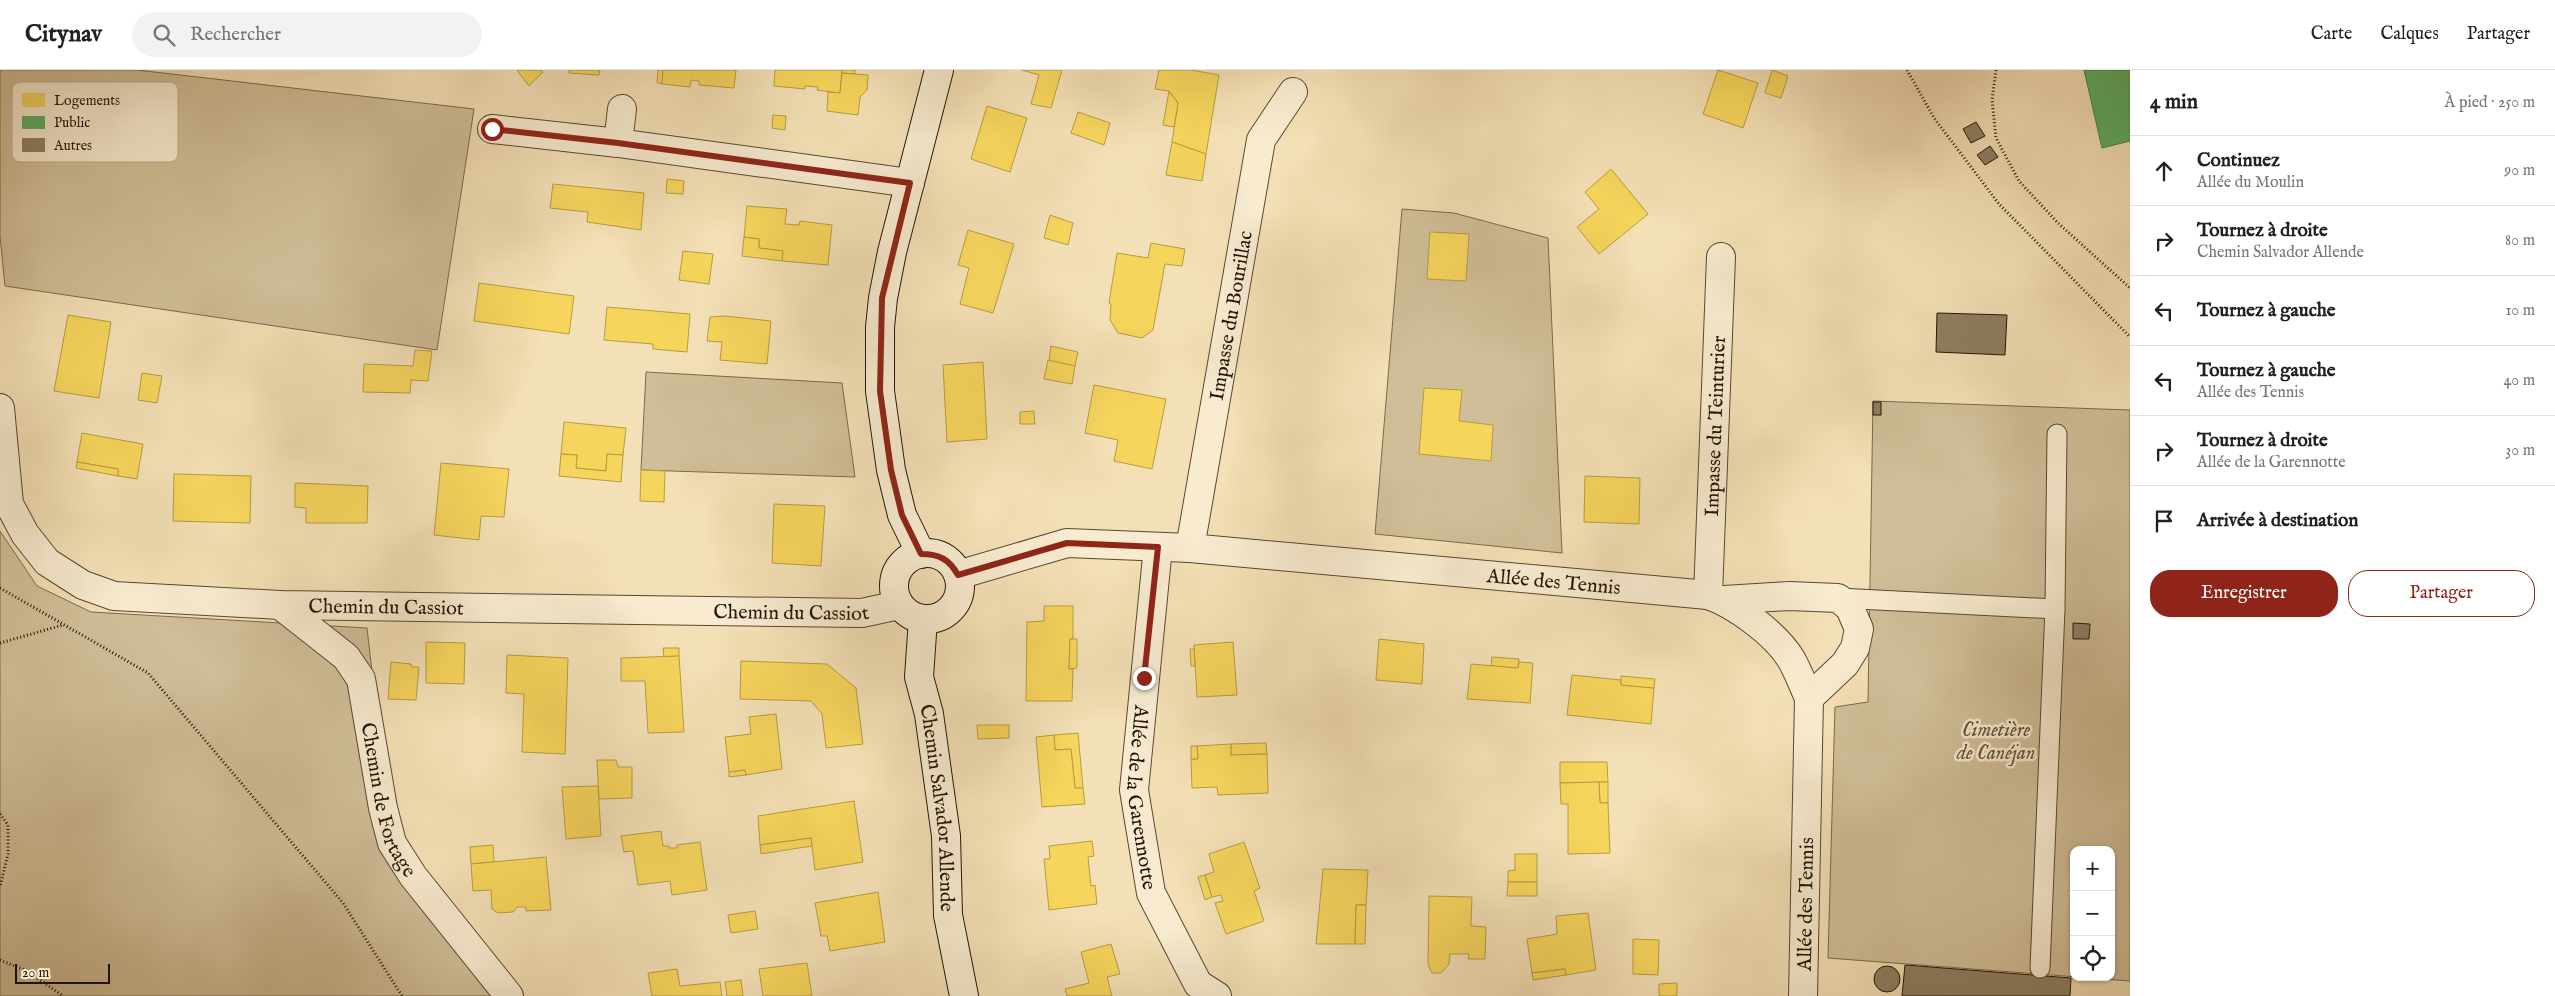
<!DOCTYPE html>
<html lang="fr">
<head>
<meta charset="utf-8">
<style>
  body { margin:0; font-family:"IM FELL English",serif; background:#f2f2f2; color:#202124 }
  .controls { position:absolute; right:15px; bottom:15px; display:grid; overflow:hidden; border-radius:10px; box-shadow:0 1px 4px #0004 }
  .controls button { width:45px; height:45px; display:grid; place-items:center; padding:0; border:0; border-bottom:1px solid #e0e0e0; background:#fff; color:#202124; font:25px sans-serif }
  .scale { position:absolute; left:15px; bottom:12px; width:95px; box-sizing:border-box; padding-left:5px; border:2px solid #211606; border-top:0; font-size:14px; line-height:18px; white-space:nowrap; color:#211606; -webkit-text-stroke:4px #f8ebd0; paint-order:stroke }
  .stop { position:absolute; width:15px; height:15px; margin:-11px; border:4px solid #8f2418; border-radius:50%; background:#fff }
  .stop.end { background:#8f2418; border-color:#fff; box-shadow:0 1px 5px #0008 }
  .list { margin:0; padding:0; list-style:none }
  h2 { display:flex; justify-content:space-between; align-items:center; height:65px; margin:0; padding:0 20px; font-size:21px }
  h2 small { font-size:16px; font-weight:400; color:#757577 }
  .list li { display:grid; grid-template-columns:32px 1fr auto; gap:15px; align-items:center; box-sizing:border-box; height:70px; padding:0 20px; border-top:1px solid #e0e0e0 }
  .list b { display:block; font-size:19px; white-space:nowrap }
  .list p { margin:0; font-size:16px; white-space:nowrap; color:#757577 }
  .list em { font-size:16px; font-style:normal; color:#757577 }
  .actions { display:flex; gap:10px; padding:15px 20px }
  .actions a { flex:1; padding:11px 0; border:1px solid #8f2418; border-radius:20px; text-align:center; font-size:18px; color:#8f2418 }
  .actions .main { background:#8f2418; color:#fff }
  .icon { flex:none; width:28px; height:28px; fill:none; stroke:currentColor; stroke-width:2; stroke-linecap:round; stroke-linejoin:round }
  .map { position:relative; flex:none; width:2130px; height:926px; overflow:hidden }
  header { display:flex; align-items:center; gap:30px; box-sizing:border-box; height:70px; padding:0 25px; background:#fff; border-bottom:1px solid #e0e0e0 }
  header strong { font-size:24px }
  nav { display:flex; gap:28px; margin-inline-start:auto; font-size:18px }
  .search { width:350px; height:45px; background:#f2f2f2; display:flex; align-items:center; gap:12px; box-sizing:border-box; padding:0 18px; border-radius:28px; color:#757577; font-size:19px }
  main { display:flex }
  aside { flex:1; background:#fff }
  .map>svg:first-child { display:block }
  .green { fill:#d0be98; stroke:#786a4f; fill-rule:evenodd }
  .homes { fill:#f6d55c; stroke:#b69c42 }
  .public { fill:#5aae61; stroke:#498046 }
  .building { fill:#8f7f62; stroke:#211606 }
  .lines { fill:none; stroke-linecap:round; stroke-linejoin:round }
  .lane-casing { stroke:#564832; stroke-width:21 }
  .street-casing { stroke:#564832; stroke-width:30 }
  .secondary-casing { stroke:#211606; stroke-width:30 }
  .path { stroke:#211606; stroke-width:3; stroke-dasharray:1 2.5; stroke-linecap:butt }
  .lane { stroke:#f8ebd0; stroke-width:19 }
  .street { stroke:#f8ebd0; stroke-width:28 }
  .secondary { stroke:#f8ebd0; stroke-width:28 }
  .route { stroke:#8f2418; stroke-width:6 }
  .labels { text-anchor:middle; stroke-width:5; stroke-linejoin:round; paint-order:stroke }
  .street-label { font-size:20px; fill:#211606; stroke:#f8ebd0 }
  .park-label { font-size:20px; font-style:italic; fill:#5e5139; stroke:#f8ebd0 }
  .key { fill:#f8ebd0; stroke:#b8ab93; stroke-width:1 }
  .key-label { font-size:14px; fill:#211606 }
</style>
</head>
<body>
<header>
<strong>Citynav</strong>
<div class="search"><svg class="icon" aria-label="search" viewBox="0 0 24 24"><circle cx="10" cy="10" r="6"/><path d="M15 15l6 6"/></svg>Rechercher</div>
<nav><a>Carte</a><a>Calques</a><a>Partager</a></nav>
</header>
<main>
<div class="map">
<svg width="2130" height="926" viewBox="0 0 2130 926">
  <rect width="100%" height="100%" fill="#f4e0b6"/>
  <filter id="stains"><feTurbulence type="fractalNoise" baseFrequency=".004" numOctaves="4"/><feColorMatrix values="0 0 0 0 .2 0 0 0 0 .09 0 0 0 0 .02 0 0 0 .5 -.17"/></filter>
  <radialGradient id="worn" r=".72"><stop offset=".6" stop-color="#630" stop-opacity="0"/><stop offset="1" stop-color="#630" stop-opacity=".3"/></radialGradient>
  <g class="green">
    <path d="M0 0H137L474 39 437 280 5 216 0 166Z"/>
    <path d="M1402 139 1454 143 1548 168 1562 483 1375 464Z"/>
    <path d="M646 302 842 313 855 407 641 400Z"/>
    <path d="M1873 331 2130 340V911L1828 888 1835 637 1868 632ZM2074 780H2111V907H2074Z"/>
    <path d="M0 461 37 516 91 542 367 558 392 773 511 926H0Z"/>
  </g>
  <g class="homes">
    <path d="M517 0H541L543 2 529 16Z"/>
    <path d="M569 0H600L599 5 569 3Z"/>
    <path d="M658 0H663L662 14 657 13Z"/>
    <path d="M663 0H736L734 18 699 15V11L691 10 690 17 662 14Z"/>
    <path d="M775 0H842L840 23 817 20 818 17 805 16V19L774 16Z"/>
    <path d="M842 0H855V4L842 3Z"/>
    <path d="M1022 0H1062L1051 38 1031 34 1039 5Z"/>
    <path d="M1159 0H1191L1219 5 1206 84 1172 72 1178 33 1169 21 1155 19Z"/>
    <path d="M1718 0 1758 13 1743 58 1703 44Z"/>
    <path d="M1772 0 1788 6 1781 28 1765 23Z"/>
    <path d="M842 3 868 5 867 20 860 27 858 45 827 41 828 22 840 23Z"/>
    <path d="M1169 21 1178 33 1174 57 1163 55Z"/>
    <path d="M987 36 1027 48 1010 102 971 89Z"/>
    <path d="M1078 42 1110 53 1104 75 1071 63Z"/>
    <path d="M773 45 786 46 785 60 772 58Z"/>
    <path d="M1172 72 1206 84 1202 111 1166 105Z"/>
    <path d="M1611 99 1648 144 1599 184 1577 157 1599 139 1585 122Z"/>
    <path d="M667 109 684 111 683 124 666 123Z"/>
    <path d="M553 114 644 123 641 160 587 152 588 142 550 138Z"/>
    <path d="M747 136 787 139 785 154 799 155 800 151 832 155 828 195 782 191 783 181 759 178V169L744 167Z"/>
    <path d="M1050 145 1073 153 1068 175 1044 168Z"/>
    <path d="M968 160 1014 174 993 243 960 234 969 198 958 195Z"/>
    <path d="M1430 162 1469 164 1466 211 1427 209Z"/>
    <path d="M744 167 759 169V178L783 181 782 191 742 186Z"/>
    <path d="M1151 173 1185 179 1182 196 1165 194 1153 260 1142 268 1118 263 1110 250 1111 234 1109 233 1117 183 1148 188Z"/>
    <path d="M683 181 713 184 709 214 679 210Z"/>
    <path d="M479 213 574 226 569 264 474 251Z"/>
    <path d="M607 237 690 244 687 282 653 279V274L604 270Z"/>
    <path d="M68 245 111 252 99 328 54 321Z"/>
    <path d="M725 246 771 251 767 294 720 290 722 272 707 271 710 247Z"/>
    <path d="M1051 276 1078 282 1075 296 1049 291Z"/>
    <path d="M415 280 432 281 428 311 411 310 410 323 363 322 364 294 413 296Z"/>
    <path d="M1048 290 1075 296 1072 314 1044 309Z"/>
    <path d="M983 292 987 369 947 372 943 295Z"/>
    <path d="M142 303 162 306 157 333 138 330Z"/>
    <path d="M1094 315 1166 329 1152 399 1114 391 1118 370 1085 363Z"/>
    <path d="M1424 318 1462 320 1459 351 1493 355 1491 391 1419 384Z"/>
    <path d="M1034 341 1035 354H1020V342Z"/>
    <path d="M564 352 626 358 623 385 607 384 606 401 576 398 577 385 561 384Z"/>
    <path d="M82 363 143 374 137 409 118 406V399L77 392Z"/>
    <path d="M561 384 577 385 576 398 606 401 607 384 623 385 621 412 559 406Z"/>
    <path d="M77 392 118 399V406L76 398Z"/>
    <path d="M441 393 509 399 504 447 481 446 479 470 434 465Z"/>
    <path d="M641 400 665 401 664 432 640 431Z"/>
    <path d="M174 404 251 406 250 453 173 451Z"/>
    <path d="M1585 406 1640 408 1639 454 1584 452Z"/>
    <path d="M295 413 368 416 367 453H306V438L295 437Z"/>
    <path d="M774 434 825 436 821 496 772 493Z"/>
    <path d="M1044 536H1073V569H1070L1069 599H1073L1072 631H1026L1027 552 1044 551Z"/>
    <path d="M1070 569H1077V598L1069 599Z"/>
    <path d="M1379 569 1424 574 1422 614 1376 610Z"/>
    <path d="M426 572 465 573 464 614 426 613Z"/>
    <path d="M1233 572 1237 625 1197 627 1194 575Z"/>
    <path d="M663 578H679V586L664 587Z"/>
    <path d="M1190 579H1194L1195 596H1191Z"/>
    <path d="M507 585 568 588 565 684 522 682 524 624 506 623Z"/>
    <path d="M679 586 684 662 648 663 645 611H621V588Z"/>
    <path d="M1492 587 1519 589 1518 598 1491 596Z"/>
    <path d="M741 591 827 594 856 618 863 674 826 678 822 644 811 631 740 629Z"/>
    <path d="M391 592 411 594 412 597H419L416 630 388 629Z"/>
    <path d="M1519 592 1533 593 1530 633 1467 629 1471 594 1518 598Z"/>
    <path d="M1572 605 1621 610V615L1654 618 1651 654 1567 645Z"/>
    <path d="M1621 606 1655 609 1654 618 1621 615Z"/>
    <path d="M776 644 782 699 746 705 745 700 729 702 725 667 751 664 749 647Z"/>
    <path d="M977 655H1009V668L978 669Z"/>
    <path d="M1078 663 1083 718H1075L1071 679 1055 680 1054 665Z"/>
    <path d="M1054 665 1055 680 1071 679 1075 718H1083L1085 734 1042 737 1036 667Z"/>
    <path d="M1266 673 1267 684 1231 685V674Z"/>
    <path d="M1231 674V685L1267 684 1268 723 1218 725 1217 717 1192 718 1191 689H1198L1197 676Z"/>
    <path d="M1191 676H1197L1198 689H1191Z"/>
    <path d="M597 690H616L618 697H632V728L599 729Z"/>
    <path d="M1560 692H1607L1608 712 1560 713Z"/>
    <path d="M745 700 746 705 729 707V702Z"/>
    <path d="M1599 712H1608V733H1600Z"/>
    <path d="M1599 712 1600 733H1608L1610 783 1568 784V734H1561L1560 713Z"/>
    <path d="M598 716 601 766 566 769 562 717Z"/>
    <path d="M854 731 863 792 815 800 811 768 760 775 758 746Z"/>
    <path d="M661 761 663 776H669V778H677V775L700 772 707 820 672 825 670 811 638 815 633 781 624 782 621 766Z"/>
    <path d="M811 768 812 776 761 784 760 775Z"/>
    <path d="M1092 771 1094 786 1088 787 1091 816 1095 815 1097 834 1049 840 1044 789H1050L1049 776Z"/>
    <path d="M1244 772 1260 818 1254 821 1264 851 1226 864 1215 833 1223 831 1221 825 1212 827 1205 805 1214 802 1209 784Z"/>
    <path d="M493 775 494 792 471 794 470 777Z"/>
    <path d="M1515 784H1537V812H1508V801L1515 800Z"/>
    <path d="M546 787 551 840 526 841V837H517L513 842 498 843 492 839 491 820 473 821 471 794Z"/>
    <path d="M1323 799 1368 800 1366 835H1356L1355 874H1316Z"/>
    <path d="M1205 805 1212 827 1205 830 1198 807Z"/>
    <path d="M1508 812H1537V826H1507Z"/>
    <path d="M878 822 885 872 830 881 827 866H821L815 833Z"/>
    <path d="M1429 826 1472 827 1471 856 1486 857 1485 889H1468L1469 884H1450L1449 894 1441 903H1432L1428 895Z"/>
    <path d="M1356 835H1366L1365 874H1355Z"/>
    <path d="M755 841 758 859 731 863 728 845Z"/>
    <path d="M1588 843 1596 900 1566 905 1565 899 1532 903 1527 869 1557 864 1556 846Z"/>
    <path d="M1633 869 1659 870 1658 905 1633 904Z"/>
    <path d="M1111 874 1120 904 1107 907 1112 926H1067L1065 919 1089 913 1081 882Z"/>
    <path d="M807 893 812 926H763L759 899Z"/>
    <path d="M677 899 680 916 720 912 722 926H652L648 903Z"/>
    <path d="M1565 899 1566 905 1533 910 1532 903Z"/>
    <path d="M741 910 743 926H727L725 912Z"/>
    <path d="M1677 913V926H1659V914Z"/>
  </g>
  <path class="public" d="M2084 0H2130V71L2102 78Z"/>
  <g class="building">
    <path d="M1976 52 1985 66 1971 73 1963 59Z"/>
    <path d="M1990 76 1998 87 1985 95 1977 85Z"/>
    <path d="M1937 243 2007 245 2005 285 1936 282Z"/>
    <rect x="1873" y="332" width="8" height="13"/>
    <path d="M2073 553 2090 554 2089 569H2073Z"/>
    <path d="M1905 895 2071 908 2070 926H1902Z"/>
    <circle cx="1887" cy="909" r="13"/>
  </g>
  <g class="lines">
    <defs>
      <g id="lane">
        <path d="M1838 528 2055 539 2040 898"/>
        <path d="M2055 539 2057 364"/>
      </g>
      <g id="street">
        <path d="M492 59 618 73 910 113"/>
        <path d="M618 73 622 39"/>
        <path id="s1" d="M0 338 9 434 25 464 47 492 83 515 114 526 280 535 862 543 899 535"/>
        <path id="s2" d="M1158 477 1134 720 1151 823 1198 914 1217 926"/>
        <path id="s3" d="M1190 478 1261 70 1293 22"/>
        <path id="s4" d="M958 505 1067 473 1190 478 1708 525C1735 534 1776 564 1791 589 1798 601 1803 615 1809 628L1803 926"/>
        <path id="s5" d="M1708 525 1721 187"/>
        <path d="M1724 530 1789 526 1838 528 1850 538 1859 559 1855 578 1845 594 1809 628"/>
        <path id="s6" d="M280 535 346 587 361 609 383 738 392 773 413 806 509 926"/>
      </g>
      <g id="secondary">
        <circle cx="927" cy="516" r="33"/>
        <path d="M921 484 902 445 891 400 880 321V257L883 228 892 182 939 0"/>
        <path id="s7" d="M923 549 919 607 929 644 946 766 948 845 964 926"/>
      </g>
    </defs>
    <use href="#lane" class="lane-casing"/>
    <use href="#street" class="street-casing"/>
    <use href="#secondary" class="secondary-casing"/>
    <g class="path">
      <path d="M1907 0 1934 48 1999 134 2130 267"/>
      <path d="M1996 0 1992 30 1996 68 2019 111 2058 153 2130 218"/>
      <path d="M0 518 148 603 343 833 402 926"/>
      <path d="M0 573 63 555"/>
      <path d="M0 744 8 755V784L0 817"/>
      <path d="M0 890 27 901 63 926"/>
    </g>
    <use href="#lane" class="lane"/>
    <use href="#street" class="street"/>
    <use href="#secondary" class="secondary"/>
  </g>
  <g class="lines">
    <path class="route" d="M492 59 618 73 910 113 882 228 880 321 891 400 902 445 921 484C939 484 949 489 958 505L1067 473 1158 477 1144 608"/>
  </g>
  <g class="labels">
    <g class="street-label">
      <text dy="7" stroke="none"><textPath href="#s3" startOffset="236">Impasse du Bourillac</textPath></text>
      <text dy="7" stroke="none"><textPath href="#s5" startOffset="169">Impasse du Teinturier</textPath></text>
      <text dy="7" stroke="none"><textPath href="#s4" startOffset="602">Allée des Tennis</textPath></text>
      <text dy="7" stroke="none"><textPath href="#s1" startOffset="514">Chemin du Cassiot</textPath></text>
      <text dy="7" stroke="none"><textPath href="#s1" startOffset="919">Chemin du Cassiot</textPath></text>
      <text dy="7" stroke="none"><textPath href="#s2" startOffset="252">Allée de la Garennotte</textPath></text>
      <text dy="7" stroke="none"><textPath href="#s6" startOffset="235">Chemin de Fortage</textPath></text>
      <text dy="7" stroke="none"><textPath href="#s7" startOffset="191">Chemin Salvador Allende</textPath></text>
      <text transform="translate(1805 834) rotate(-89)" y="7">Allée des Tennis</text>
    </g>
    <g class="park-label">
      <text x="1996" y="666">Cimetière<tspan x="1996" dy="23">de Canéjan</tspan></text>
    </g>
  </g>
  <rect x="12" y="12" width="166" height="80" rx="8" class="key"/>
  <rect x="22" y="23" width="23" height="14" fill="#f6d55c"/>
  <rect x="22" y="46" width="23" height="13" fill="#5aae61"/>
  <rect x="22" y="68" width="23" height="14" fill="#8f7f62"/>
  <g class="key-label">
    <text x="54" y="35">Logements</text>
    <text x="54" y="57">Public</text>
    <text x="54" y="80">Autres</text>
  </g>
  <rect width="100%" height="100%" filter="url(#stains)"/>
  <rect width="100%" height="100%" fill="url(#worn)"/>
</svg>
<div class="controls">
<button>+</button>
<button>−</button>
<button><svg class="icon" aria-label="locate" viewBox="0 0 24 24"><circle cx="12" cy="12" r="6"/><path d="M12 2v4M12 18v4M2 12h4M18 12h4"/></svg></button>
</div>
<div class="scale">20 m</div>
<div class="stop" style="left:492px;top:59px"></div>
<div class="stop end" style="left:1144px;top:608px"></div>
</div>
<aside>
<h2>4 min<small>À pied · 250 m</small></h2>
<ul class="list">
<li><svg class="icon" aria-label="ahead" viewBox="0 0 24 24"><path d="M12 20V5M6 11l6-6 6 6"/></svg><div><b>Continuez</b><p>Allée du Moulin</p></div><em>90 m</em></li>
<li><svg class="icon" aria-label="right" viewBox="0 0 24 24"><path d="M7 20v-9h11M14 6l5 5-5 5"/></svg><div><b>Tournez à droite</b><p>Chemin Salvador Allende</p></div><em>80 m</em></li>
<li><svg class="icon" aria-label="left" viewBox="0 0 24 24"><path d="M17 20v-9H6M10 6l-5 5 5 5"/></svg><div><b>Tournez à gauche</b></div><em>10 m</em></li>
<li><svg class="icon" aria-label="left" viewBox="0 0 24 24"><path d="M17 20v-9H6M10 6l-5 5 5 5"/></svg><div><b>Tournez à gauche</b><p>Allée des Tennis</p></div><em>40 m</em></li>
<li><svg class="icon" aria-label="right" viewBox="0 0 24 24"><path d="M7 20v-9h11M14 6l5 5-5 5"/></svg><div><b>Tournez à droite</b><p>Allée de la Garennotte</p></div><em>30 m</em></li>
<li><svg class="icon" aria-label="arrive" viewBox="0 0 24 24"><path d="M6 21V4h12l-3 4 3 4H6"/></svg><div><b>Arrivée à destination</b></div></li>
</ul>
<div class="actions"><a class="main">Enregistrer</a><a>Partager</a></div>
</aside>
</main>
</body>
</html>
